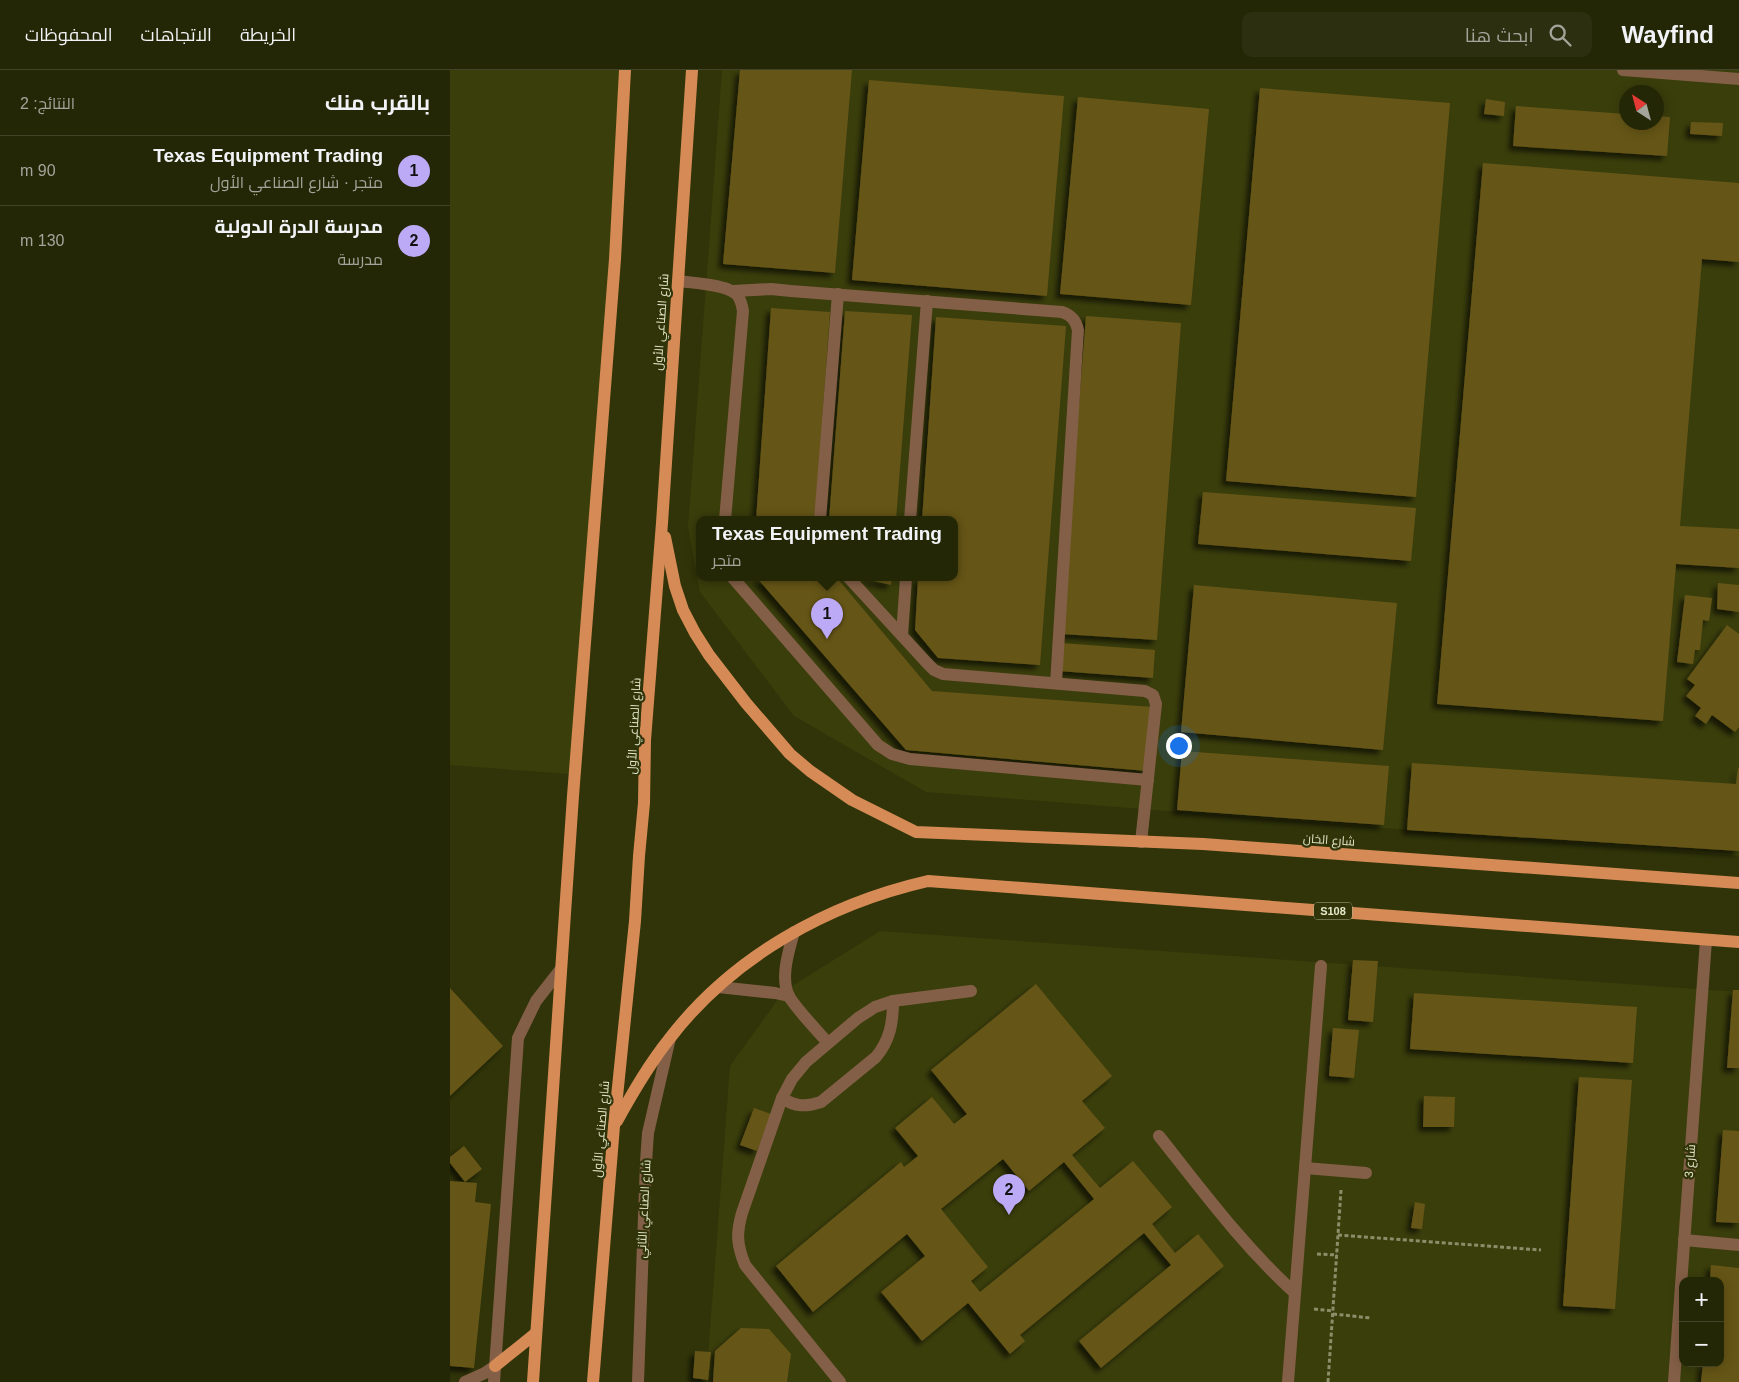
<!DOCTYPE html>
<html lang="ar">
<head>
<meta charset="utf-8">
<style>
  body { margin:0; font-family:Helvetica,Cairo,sans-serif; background:#2c2f10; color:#f1f3f6; direction:rtl }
  .controls { position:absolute; right:15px; bottom:15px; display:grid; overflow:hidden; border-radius:10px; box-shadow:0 2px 12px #0003 }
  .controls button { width:45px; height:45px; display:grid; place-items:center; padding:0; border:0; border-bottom:1px solid #414428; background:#242706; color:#f1f3f6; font:25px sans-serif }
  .compass { position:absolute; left:1169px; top:15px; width:45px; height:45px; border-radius:50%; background:#242706; box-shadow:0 2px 12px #0003; rotate:324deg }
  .you { position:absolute; left:728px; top:675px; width:18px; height:18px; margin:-12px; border:4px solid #fff; border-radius:50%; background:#1a73e8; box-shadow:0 0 0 8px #1a73e833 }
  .badge { display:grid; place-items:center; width:32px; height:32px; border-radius:50%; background:#bcaaf6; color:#111; font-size:16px; font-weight:700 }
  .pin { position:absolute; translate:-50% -41px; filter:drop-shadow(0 1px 2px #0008) }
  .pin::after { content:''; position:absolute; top:26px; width:18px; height:15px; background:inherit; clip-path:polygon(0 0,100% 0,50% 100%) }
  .popup { position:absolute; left:246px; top:446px; width:262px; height:65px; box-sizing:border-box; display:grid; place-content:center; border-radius:10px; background:#242706; filter:drop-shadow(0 1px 4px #0005); font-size:16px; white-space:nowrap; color:#a3a59b }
  .popup b { font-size:19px; color:#f1f3f6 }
  .popup::after { content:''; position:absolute; left:50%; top:100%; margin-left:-10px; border:10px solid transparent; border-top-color:#242706 }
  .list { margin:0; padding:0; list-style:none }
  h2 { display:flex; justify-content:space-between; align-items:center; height:65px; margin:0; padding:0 20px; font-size:21px }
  h2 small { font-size:16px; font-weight:400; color:#a3a59b }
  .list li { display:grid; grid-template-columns:32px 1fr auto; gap:15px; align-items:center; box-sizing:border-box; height:70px; padding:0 20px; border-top:1px solid #414428 }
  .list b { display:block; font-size:19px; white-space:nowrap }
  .list p { margin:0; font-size:16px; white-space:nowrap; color:#a3a59b }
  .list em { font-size:16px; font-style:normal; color:#a3a59b }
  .icon { flex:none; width:28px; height:28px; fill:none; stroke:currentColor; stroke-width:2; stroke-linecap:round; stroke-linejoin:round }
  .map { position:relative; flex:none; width:1289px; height:1312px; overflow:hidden; direction:ltr }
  header { display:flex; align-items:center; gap:30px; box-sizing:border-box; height:70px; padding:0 25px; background:#242706; border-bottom:1px solid #414428 }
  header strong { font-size:24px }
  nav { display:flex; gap:28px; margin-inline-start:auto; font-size:18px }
  .search { width:350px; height:45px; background:#2c2f10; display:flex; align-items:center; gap:12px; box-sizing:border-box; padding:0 18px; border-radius:10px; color:#a3a59b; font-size:19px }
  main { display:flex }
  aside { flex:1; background:#242706 }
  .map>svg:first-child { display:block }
  .built { fill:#3a3e0b; fill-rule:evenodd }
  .building { fill:#655518; fill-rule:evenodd; filter:url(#shadow) }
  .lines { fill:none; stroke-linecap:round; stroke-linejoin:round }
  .path { stroke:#8a8f6a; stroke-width:3; stroke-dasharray:4 2.5; stroke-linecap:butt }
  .minor { stroke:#845f47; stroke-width:12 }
  .major { stroke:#d68b57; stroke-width:12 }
  .labels { text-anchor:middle; stroke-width:4.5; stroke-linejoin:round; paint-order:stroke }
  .shield { fill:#303408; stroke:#adb290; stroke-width:1 }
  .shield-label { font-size:11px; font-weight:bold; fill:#e3e8ca }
  .street-label { font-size:12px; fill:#e3e8ca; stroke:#303408 }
</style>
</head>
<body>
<header>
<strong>Wayfind</strong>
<div class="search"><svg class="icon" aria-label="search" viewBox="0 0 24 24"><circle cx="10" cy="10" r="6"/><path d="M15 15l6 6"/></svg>ابحث هنا</div>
<nav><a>الخريطة</a><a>الاتجاهات</a><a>المحفوظات</a></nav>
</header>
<main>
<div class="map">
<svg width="1289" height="1312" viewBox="0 0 1289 1312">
  <defs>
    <filter id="shadow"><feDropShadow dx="-4.5" dy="4.5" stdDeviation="2.5" flood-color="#0009"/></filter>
  </defs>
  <rect width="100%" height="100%" fill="#303408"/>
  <g class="built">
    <path d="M0 0H178L131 705 0 695Z"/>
    <path d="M272 0H1289V786L476 722 344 646 250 522 238 457ZM1176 22H1206V52H1176ZM250 450H504V508H250Z"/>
    <path d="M430 861 1289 922V1312H256L280 996 334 921ZM1233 1211H1270V1293H1233Z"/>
  </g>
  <g class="building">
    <path d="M290 0H402L385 203 273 194Z"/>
    <path d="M419 10 614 26 597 226 402 210Z"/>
    <path d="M810 18 1000 33 966 427 776 411Z"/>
    <path d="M628 27 759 39 741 235 610 224Z"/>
    <path d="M1036 29 1055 32 1054 46 1034 44Z"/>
    <path d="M1066 36 1176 44V52H1206V46L1220 47 1217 86 1063 76Z"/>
    <path d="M1241 52 1273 53 1272 66 1240 64Z"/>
    <path d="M1033 93 1289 113V192L1252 189 1230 456 1289 459V498L1226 494 1213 651 987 634Z"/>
    <path d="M321 238 380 242 365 450H306Z"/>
    <path d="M395 241 462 245 446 450H379Z"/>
    <path d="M636 246 731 253 707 570 611 564Z"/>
    <path d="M486 247 616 256 590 595 488 588 465 560 468 508H504V450H472Z"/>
    <path d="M753 422 966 438 961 491 748 474Z"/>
    <path d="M307 508H387L482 621 703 637 697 701 456 680Z"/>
    <path d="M415 508H442L441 515 415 509Z"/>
    <path d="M1268 513 1289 515V542L1267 539Z"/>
    <path d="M744 515 947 533 933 680 731 662Z"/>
    <path d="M1235 525 1262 528 1259 551 1253 550 1250 580H1245L1243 594 1227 592Z"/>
    <path d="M1277 555 1289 564V657L1285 662 1262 645 1256 654 1245 646 1251 638 1236 626 1245 615 1237 609Z"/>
    <path d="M610 573 705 580 703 608 608 601Z"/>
    <path d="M732 681 939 696 934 755 727 740Z"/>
    <path d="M962 693 1286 714 1288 698H1289V781L957 760Z"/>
    <path d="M903 890 928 891 923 952 898 950Z"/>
    <path d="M586 914 662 1006 632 1031 655 1058 622 1085 650 1118 683 1091 722 1137 702 1154 725 1183 748 1164 774 1196 651 1298 629 1271 721 1195 694 1163 570 1265 575 1271 560 1284 518 1233 472 1271 431 1222 475 1186 457 1164 363 1242 326 1196 451 1092 454 1097 468 1086 445 1058 482 1027 504 1054 517 1044 481 1000ZM553 1089 579 1121 614 1092 644 1129 530 1222 521 1211 538 1197 491 1139Z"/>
    <path d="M0 918 53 976 0 1026Z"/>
    <path d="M1283 920H1289V998H1277Z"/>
    <path d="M964 923 1187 937 1183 993 960 979Z"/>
    <path d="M883 958 909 960 904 1008 879 1006Z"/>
    <path d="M1129 1007 1182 1010 1165 1239 1113 1236Z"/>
    <path d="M974 1026 1005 1027 1004 1057H973Z"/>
    <path d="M304 1038 321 1044 307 1081 290 1075Z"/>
    <path d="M1273 1060 1289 1061V1153L1266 1152Z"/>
    <path d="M14 1076 32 1099 15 1112 0 1093V1087Z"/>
    <path d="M0 1111 27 1113 25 1132 41 1134 24 1298 0 1296Z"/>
    <path d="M965 1132 975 1134 972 1159 961 1158Z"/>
    <path d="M1261 1195 1289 1198V1312H1251L1253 1293H1270V1211H1260Z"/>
    <path d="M291 1258 319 1259 341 1284 337 1312H263L265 1281Z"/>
    <path d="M245 1281 261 1282 258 1310 243 1308Z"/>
  </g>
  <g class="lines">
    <g class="path">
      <path d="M888 1165 1091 1180"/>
      <path d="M867 1184 887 1185"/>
      <path d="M864 1239 883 1241"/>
      <path d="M883 1244 921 1248"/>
      <path d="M878 1312 891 1120"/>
    </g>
    <g class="minor">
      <path d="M1173 0 1289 9"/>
      <path d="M228 211C242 213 279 214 288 226 291 231 292 235 293 241L275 450"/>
      <path d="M283 221 321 219 341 221 612 242C621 245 626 250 628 260L606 613"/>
      <path d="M370 450 388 224"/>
      <path d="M460 450 477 231"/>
      <path d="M283 508 428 675 442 684 460 689 698 710"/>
      <path d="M399 508 477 593 484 600 493 604 695 621 703 625 706 634 691 772"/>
      <path d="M452 565 456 508"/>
      <path d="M344 862C339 880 329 910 340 928 350 943 366 959 378 973"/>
      <path d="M268 917 325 923 339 926"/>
      <path d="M332 1028C345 1037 356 1037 371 1032L426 987C440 970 443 953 443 931"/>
      <path d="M709 1066C752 1120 793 1176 845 1223"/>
      <path d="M855 1098 916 1103"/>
      <path d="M1234 1170 1289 1175"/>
      <path d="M15 1312 35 1303 45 1296"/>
      <path d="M44 1312 68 968 86 931 111 899"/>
      <path d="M188 1312 196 1092 198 1063 220 968"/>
      <path d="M390 1312 295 1195C287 1175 286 1164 292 1143L332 1028 342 1009 356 992 408 948 425 937 443 931 521 921"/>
      <path d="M838 1312 871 896"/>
      <path d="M1224 1312 1256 870"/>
    </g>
    <g class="major">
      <path d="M215 467 225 516 233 540 245 563 259 585 296 633 340 684 360 701 402 730 466 762 753 774 1289 813"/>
      <path d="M167 1051C183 1022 199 994 220 968 283 886 378 834 478 811L1289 872"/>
      <path d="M45 1296 85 1264"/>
      <path d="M83 1312 123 726 165 189 175 0"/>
      <path d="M143 1312 164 1056 185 851 189 786 194 733 195 670 212 453 242 0"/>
    </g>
  </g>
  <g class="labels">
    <rect class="shield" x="864" y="832.5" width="38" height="17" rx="4"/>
    <g class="shield-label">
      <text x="883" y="845">S108</text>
    </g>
    <g class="street-label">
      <text transform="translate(211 252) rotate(-86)" y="4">شارع الصناعي الأول</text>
      <text transform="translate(184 656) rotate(-87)" y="4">شارع الصناعي الأول</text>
      <text transform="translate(879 770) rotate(4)" y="4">شارع الخان</text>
      <text transform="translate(151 1059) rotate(-85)" y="4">شارع الصناعي الأول</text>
      <text transform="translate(1240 1091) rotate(-86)" y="4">شارع 3</text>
      <text transform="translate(194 1139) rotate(-87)" y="4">شارع الصناعي الثاني</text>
    </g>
  </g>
</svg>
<div class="controls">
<button>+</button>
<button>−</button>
</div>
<svg class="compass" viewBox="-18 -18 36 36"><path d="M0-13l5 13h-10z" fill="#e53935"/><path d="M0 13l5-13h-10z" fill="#a3a59b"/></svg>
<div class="you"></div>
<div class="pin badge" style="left:377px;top:569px">1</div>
<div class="popup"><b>Texas Equipment Trading</b>متجر</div>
<div class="pin badge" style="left:559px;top:1145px">2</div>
</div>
<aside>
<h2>بالقرب منك<small>النتائج: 2</small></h2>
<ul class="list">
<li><span class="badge">1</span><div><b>Texas Equipment Trading</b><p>متجر · شارع الصناعي الأول</p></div><em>90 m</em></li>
<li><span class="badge">2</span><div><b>مدرسة الدرة الدولية</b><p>مدرسة</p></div><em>130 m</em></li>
</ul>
</aside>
</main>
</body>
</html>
